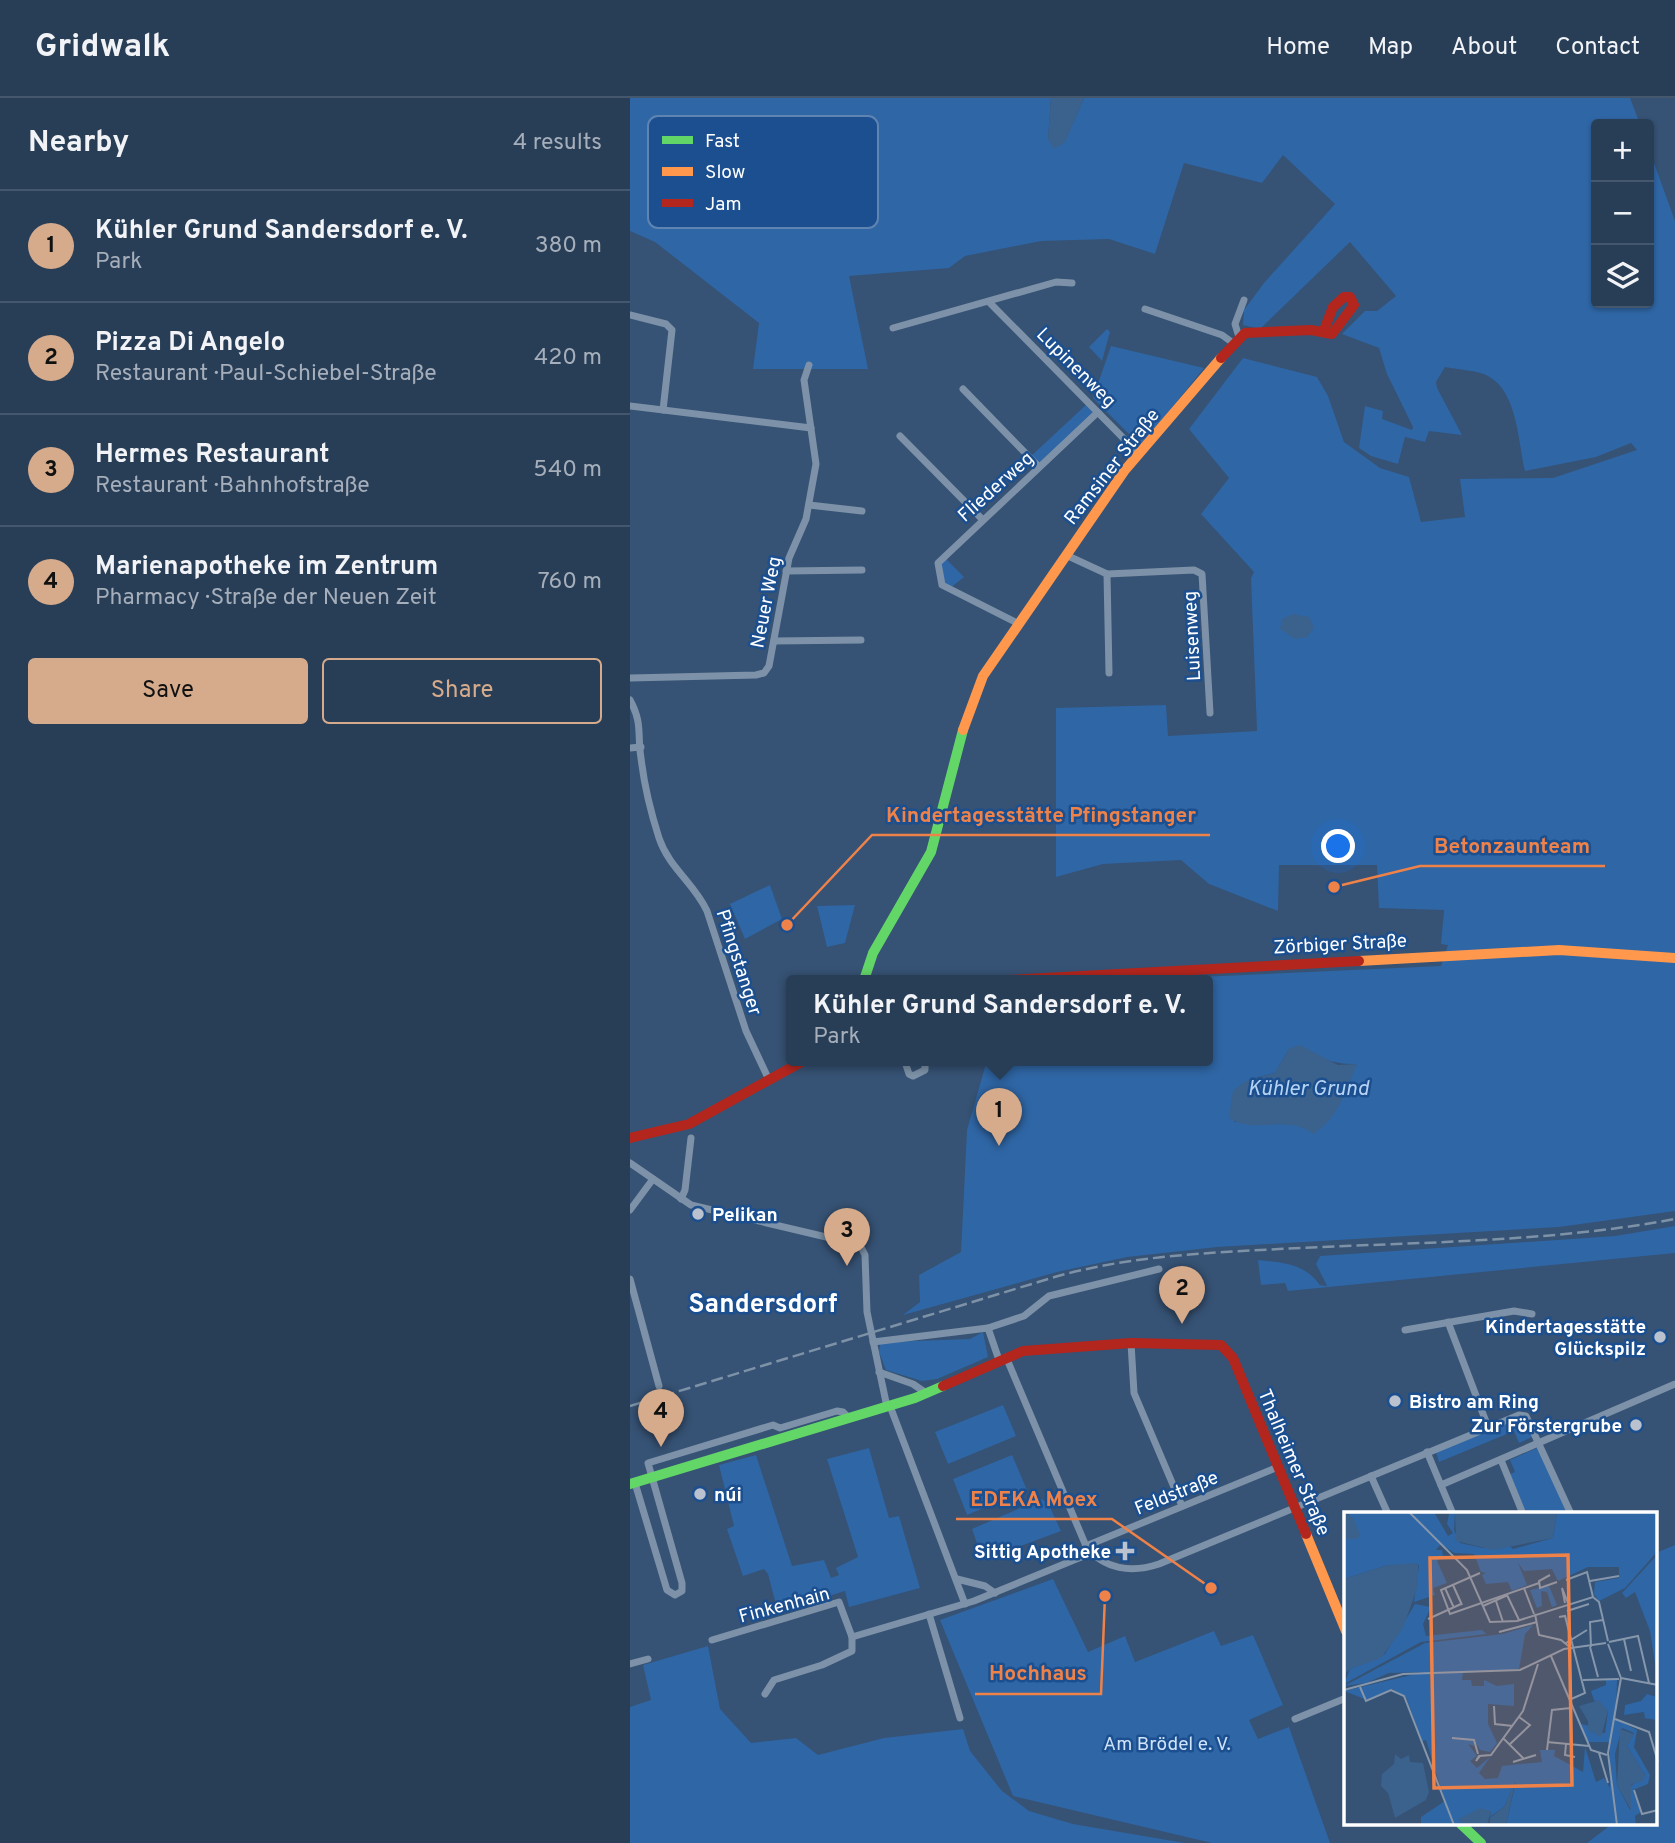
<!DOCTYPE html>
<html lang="en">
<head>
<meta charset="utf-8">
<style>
  body { margin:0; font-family:Overpass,sans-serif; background:#30455d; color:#f1f3f6 }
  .controls { position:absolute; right:21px; top:21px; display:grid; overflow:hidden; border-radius:7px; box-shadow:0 2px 5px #0004 }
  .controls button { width:63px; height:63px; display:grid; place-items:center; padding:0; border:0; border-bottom:2px solid #44576d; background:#283e57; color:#f1f3f6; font:35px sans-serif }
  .you { position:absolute; left:709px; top:749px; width:24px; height:24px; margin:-18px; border:5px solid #fff; border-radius:50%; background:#1a73e8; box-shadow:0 0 0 10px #1a73e833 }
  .badge { display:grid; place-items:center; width:46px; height:46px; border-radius:50%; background:#d6ab8b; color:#111; font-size:23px; font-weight:700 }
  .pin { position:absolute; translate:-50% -58px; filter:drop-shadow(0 2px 4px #0008) }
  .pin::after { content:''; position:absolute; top:37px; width:24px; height:21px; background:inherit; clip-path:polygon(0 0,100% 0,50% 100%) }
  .popup { position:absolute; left:156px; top:877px; width:427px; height:91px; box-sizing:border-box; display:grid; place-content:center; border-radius:7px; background:#283e57; filter:drop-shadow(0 2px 5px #0005); font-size:23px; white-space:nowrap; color:#a5aeba }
  .popup b { font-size:26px; color:#f1f3f6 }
  .popup::after { content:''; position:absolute; left:50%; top:100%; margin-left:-14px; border:14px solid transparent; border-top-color:#283e57 }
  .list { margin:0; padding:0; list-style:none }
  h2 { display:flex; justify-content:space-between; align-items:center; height:91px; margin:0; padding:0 28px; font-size:30px }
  h2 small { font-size:23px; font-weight:400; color:#a5aeba }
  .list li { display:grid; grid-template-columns:46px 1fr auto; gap:21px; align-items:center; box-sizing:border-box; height:112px; padding:0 28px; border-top:2px solid #44576d }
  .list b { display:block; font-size:26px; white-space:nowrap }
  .list p { margin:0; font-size:23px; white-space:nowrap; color:#a5aeba }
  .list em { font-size:23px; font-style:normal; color:#a5aeba }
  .actions { display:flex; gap:14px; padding:21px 28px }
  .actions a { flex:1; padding:16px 0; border:2px solid #d6ab8b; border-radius:7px; text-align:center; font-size:24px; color:#d6ab8b }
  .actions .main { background:#d6ab8b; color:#111 }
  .icon { flex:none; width:38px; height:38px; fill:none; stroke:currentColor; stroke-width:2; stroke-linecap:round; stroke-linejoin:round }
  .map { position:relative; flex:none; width:1045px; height:1745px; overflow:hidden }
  header { display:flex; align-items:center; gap:42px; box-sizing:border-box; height:98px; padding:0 35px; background:#283e57; border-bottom:2px solid #44576d }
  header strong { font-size:33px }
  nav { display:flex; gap:38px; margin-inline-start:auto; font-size:24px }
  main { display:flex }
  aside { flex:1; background:#283e57 }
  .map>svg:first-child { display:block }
  .green { fill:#2f66a5; fill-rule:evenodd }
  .water { fill:#3b618d }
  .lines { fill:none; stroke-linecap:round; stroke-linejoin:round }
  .street { stroke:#7d92a8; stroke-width:7 }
  .fast { stroke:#63d668; stroke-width:10 }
  .slow { stroke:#ff974d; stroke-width:10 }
  .jam { stroke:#b3261e; stroke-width:10 }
  .rail { stroke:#7e92a7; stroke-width:2.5; stroke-dasharray:12 5; stroke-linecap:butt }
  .poi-dot { fill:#b9c2ce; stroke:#1b4f8f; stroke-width:2.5 }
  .labels { text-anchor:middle; stroke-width:5; stroke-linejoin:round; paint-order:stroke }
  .street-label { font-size:19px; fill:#fff; stroke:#1b4f8f }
  .poi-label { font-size:19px; font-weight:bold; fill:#fff; stroke:#1b4f8f; text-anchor:start }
  .park-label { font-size:19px; fill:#cfe3fa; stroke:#1b4f8f }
  .water-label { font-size:21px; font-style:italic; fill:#b5d3f5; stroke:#1b4f8f }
  .district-label { font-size:26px; font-weight:bold; fill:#fff; stroke:#1b4f8f }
  .inset-road { fill:none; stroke:#8697ac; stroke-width:2 }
  .view { fill:#ee8249; fill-opacity:0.15; stroke:#ee8249; stroke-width:3.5 }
  .inset-edge { fill:none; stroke:#fff; stroke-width:3.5 }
  .key { fill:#1b4f8f; stroke:#5f84b1; stroke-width:2 }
  .key-label { font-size:19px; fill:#fff }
  .leader { fill:none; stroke:#ee8249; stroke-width:2.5 }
  .callout-dot { fill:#ee8249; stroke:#1b4f8f; stroke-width:2.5 }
  .callout-label { font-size:21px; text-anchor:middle; font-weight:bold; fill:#ee8249; stroke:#1b4f8f; stroke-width:5; stroke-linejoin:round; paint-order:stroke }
</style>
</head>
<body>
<header>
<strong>Gridwalk</strong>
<nav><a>Home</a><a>Map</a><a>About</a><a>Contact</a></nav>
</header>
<main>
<aside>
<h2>Nearby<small>4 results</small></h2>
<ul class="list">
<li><span class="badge">1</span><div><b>Kühler Grund Sandersdorf e. V.</b><p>Park</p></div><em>380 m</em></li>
<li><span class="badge">2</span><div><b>Pizza Di Angelo</b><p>Restaurant · Paul-Schiebel-Straße</p></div><em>420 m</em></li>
<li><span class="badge">3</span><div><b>Hermes Restaurant</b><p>Restaurant · Bahnhofstraße</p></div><em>540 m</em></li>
<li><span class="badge">4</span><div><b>Marienapotheke im Zentrum</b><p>Pharmacy · Straße der Neuen Zeit</p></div><em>760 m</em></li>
</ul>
<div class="actions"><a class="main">Save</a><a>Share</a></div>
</aside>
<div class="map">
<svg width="1045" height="1745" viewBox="0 0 1045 1745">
  <rect width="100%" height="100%" fill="#365274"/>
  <g class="green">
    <path d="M0 0H421L418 41 435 43 454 0H1000L1010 26H966V205H1019V51L1045 123V1113L929 1129 587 1149 497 1159 427 1174 273 1217 290 1204 289 1177 331 1154 337 1032 357 962H577V882H504L811 868 818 847 811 846 814 812 749 810 747 767H649L648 813 579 786 551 762 473 766 426 779V610L536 607 538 638 627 633 621 480 624 474 571 416 599 380 559 331 613 260 687 279 698 298 714 344 750 370 779 379 791 424 835 419 830 381 923 380 1007 352 1001 345 966 359 895 373C888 345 888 294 858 278 847 272 829 272 815 269L806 284 807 290 832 337 799 333 795 344 775 339 768 366 741 358 729 350 735 308 753 313 752 321 782 332 783 329 757 276 749 250 712 236 735 213H747L766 198 720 144 630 231 613 227 614 212 634 185 705 106 653 57 632 85 554 65 525 156 479 141 411 143 335 158 319 170 219 178 238 271H123L129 225 25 144 0 133ZM659 951C682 957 704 967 726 966L671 1026 604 1024 625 980 645 975Z"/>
    <path d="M477 231 480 234 472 263 459 249Z"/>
    <path d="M481 248 574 270 511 348 463 300Z"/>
    <path d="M458 305 468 314 409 369 400 359Z"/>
    <path d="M312 457 334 479 319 491 310 481Z"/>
    <path d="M140 787 152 821 115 841 100 806Z"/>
    <path d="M225 807 215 845 197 849 187 808Z"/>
    <path d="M1045 1128V1155L658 1193 655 1185 631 1187 628 1162C653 1165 674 1165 690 1187L697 1188 686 1166 690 1158 985 1138Z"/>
    <path d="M353 1234 358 1259 307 1281 292 1283 256 1272 249 1254 250 1246 257 1244 340 1241Z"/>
    <path d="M373 1307 386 1338 318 1366 305 1334Z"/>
    <path d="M886 1322 898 1326 904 1338 889 1345 884 1333 809 1364 806 1354Z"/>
    <path d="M909 1349 937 1416H897L880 1376 885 1374 880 1362Z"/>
    <path d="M239 1350 259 1420 269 1418 290 1490 219 1509 215 1493 148 1514 138 1476 134 1471 113 1478 97 1431 104 1428 89 1367 126 1357 162 1468 194 1462 201 1480 209 1477 206 1470 228 1459 197 1361Z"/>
    <path d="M382 1357 397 1392 337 1417 323 1381Z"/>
    <path d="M411 1401 418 1405 431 1433 353 1462 342 1431Z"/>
    <path d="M1045 1447V1745H957L982 1726H1026V1455Z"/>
    <path d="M423 1481 458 1554 495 1538 505 1564 584 1533 591 1548 623 1537 653 1607 619 1622 628 1641 659 1629 700 1745H582L383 1698 310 1522Z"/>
    <path d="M78 1548 90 1611 121 1645 166 1640 188 1657 254 1640 333 1631 340 1653 372 1693 399 1713 443 1726 555 1745H0V1609L21 1602 13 1567Z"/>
  </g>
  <g class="water">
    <path d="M421 0H454L435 44 424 51 418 41Z"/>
    <path d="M663 516 679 519 684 530 677 539 665 541 650 531 652 521Z"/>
    <path d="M670 947 708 967 727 966C716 992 708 1021 683 1036 658 1016 625 1037 599 1020L603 993 614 984 645 975 659 951Z"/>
  </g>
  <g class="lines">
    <g class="street">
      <path d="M360 205 505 352"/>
      <path d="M515 211 592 237 603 245"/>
      <path d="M0 217 36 226 42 232 33 312"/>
      <path d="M263 230 426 184 442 185"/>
      <path d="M609 239 605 226 614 202"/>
      <path d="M333 291 409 369"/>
      <path d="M0 308 181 330"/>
      <path d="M270 338 352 421"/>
      <path d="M179 407 232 413"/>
      <path d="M436 457 477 476 564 472 572 476 580 615"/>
      <path d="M156 473 232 472"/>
      <path d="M477 476 479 575"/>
      <path d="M389 526 312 487 308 465 468 314"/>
      <path d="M144 543 231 542"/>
      <path d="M0 580 126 577 134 575 139 568 159 460 176 421 186 366 174 282 179 267"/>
      <path d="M0 602C13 626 7 636 11 660 14 686 21 715 29 740 39 770 64 785 77 813L116 933 139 982"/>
      <path d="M0 650 11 649"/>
      <path d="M281 962 276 967 279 976 283 978 295 972V965L290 962"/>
      <path d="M0 1065 61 1107 230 1147 235 1157 237 1214 257 1309"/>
      <path d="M51 1101 55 1092 61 1040"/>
      <path d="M0 1112 23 1081"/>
      <path d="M0 1181 29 1288"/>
      <path d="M818 1224 858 1329"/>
      <path d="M358 1230 369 1262"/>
      <path d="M775 1232 884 1213 902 1216"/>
      <path d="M243 1244 358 1230 394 1218 419 1198 529 1171"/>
      <path d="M501 1245 504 1295 552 1408"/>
      <path d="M376 1259 456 1448C474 1472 502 1475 529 1466L889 1317 896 1318 941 1416"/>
      <path d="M249 1274 283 1286 296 1295"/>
      <path d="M260 1308 335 1506"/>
      <path d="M797 1354 823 1416"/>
      <path d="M871 1362 893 1416"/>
      <path d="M741 1378 758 1416"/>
      <path d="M5 1385 37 1492 45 1497 52 1493V1485L18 1365 143 1327 150 1330 207 1313 213 1314 219 1320"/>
      <path d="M811 1387 1045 1286"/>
      <path d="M456 1448 648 1369"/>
      <path d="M327 1481 355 1488 365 1495"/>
      <path d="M299 1516 330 1620"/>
      <path d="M222 1539 344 1503 461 1455"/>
      <path d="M82 1542 209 1504 222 1539V1553L192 1567 144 1582 135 1596"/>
      <path d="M0 1566 18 1561"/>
      <path d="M665 1621 716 1600"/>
    </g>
    <g class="fast">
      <path d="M234 882 243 855 301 754 333 632"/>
      <path d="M0 1386 285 1300 313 1288"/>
      <path d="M831 1726 851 1745"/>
    </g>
    <g class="slow">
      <path d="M333 632 353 578 495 372 591 260"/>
      <path d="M729 863 929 852 1045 860"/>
      <path d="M676 1436 716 1533"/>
    </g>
    <g class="jam">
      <path d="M591 260 615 235 681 232 702 236 724 207 720 199H714L703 209 694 232"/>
      <path d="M377 882 729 863"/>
      <path d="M0 1040 59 1026 175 962"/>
      <path d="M313 1288 393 1253 501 1245 591 1247 603 1260 676 1436"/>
    </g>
    <path class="rail" d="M0 1308 428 1178C501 1158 574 1155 649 1151 780 1144 915 1145 1045 1121"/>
  </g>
  <g class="poi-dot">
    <circle cx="68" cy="1116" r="7"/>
    <circle cx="1030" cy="1239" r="7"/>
    <circle cx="765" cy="1303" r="7"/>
    <circle cx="1006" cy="1327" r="7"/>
    <circle cx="70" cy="1396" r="7"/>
    <path d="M491.5 1442.5h7v7h7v7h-7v7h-7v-7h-7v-7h7z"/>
  </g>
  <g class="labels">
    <g class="street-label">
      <text transform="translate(447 269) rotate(45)" y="7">Lupinenweg</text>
      <text transform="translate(481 368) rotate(-52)" y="7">Ramsiner Straße</text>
      <text transform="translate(365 388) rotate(-42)" y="7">Fliederweg</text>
      <text transform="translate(135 504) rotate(-79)" y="7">Neuer Weg</text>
      <text transform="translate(561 538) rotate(-93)" y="7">Luisenweg</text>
      <text transform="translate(710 845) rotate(-3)" y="7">Zörbiger Straße</text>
      <text transform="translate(110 864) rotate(72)" y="7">Pfingstanger</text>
      <text transform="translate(665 1364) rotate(67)" y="7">Thalheimer Straße</text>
      <text transform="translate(546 1394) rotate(-22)" y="7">Feldstraße</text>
      <text transform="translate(154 1506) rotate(-15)" y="7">Finkenhain</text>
    </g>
    <g class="poi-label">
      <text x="82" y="1123">Pelikan</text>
      <text x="1016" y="1235" text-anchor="end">Kindertagesstätte<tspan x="1016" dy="22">Glückspilz</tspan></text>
      <text x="779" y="1310">Bistro am Ring</text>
      <text x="992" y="1334" text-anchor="end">Zur Förstergrube</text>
      <text x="84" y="1403">núi</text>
      <text x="481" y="1460" text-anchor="end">Sittig Apotheke</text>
    </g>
    <g class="park-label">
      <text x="537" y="1652">Am Brödel e. V.</text>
    </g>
    <g class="water-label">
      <text x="678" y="997">Kühler Grund</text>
    </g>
    <g class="district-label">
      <text x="133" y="1214">Sandersdorf</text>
    </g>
  </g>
  <g transform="translate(714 1414)">
    <rect width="313" height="313" fill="#365274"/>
    <path d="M3 0H90L104 24 109 21 103 12 105 2 111 0 110 18 116 31 139 36 164 32 169 37 209 26 213 0H313V40L281 76 255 89 250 82 251 70 275 66V55H244L214 69 208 57 180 59 174 51 183 73 168 79 164 70 142 72 138 63 142 61 137 60 130 42 110 41 97 32 92 38H98L99 44 93 49 103 71 89 76 91 83 70 90 75 53H44L0 67V27H13V18ZM313 43 314 164H313L306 119 291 80 282 86 278 81ZM205 74 213 93 208 95 203 80 197 79 198 94 193 96 186 78ZM71 92 87 95 79 112 82 124 138 118 142 122 77 130 0 172 6 157 41 142ZM189 113 181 122 175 157 119 161 118 168H127L128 174H140V168L153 174 170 172V194L144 192V212L153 231 146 240 136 238 131 229 130 234 124 232 133 244 126 249 133 256 146 245 135 261 141 267 154 266 158 254 198 250 196 238H211L210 244 239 260 241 235 252 270 260 266 266 276V230H244L237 212 246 214V219L261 221 264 199 250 188 247 179 262 173V167H273L272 207 293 218 290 235 306 263 304 272 289 278 297 300 291 304 292 313H162L172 269 160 295 147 304 145 313 147 299 115 307 120 313H77V305L101 289 82 228 78 229 62 185 48 177 23 188 0 179 80 160 45 161 22 171 0 174 81 131 159 122ZM278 216 290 221 283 234 301 263 287 274 286 298 273 273 271 242ZM303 182 313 185V208L292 205 301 206 300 200 280 203 281 193 297 189Z" fill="#2f66a5" fill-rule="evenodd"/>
    <path d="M0 0 10 7 16 23 13 27H0ZM111 0H213L209 26 149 38 112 29ZM74 51V74L59 116 37 146 6 157 0 163V67L44 53ZM255 188 264 199 257 225 244 218V209L235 194ZM276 217 290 222 283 234 301 263 300 268 287 273V298L273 273ZM51 242 57 247 65 243 66 250 79 251 85 280 82 288 51 306 44 281 37 274 38 262 50 252ZM172 267 162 313H145L147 305 160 295ZM136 296 147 299 143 313H120L115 307Z" fill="#3b618d"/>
    <path class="inset-road" d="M65 0 123 58 146 110 173 109 249 85 255 90 264 129M136 61 97 78 106 102 195 71M206 63 195 69 196 76 213 70M222 68 243 60 249 85M246 69 275 64M109 73 118 93M101 76 110 96M180 76 190 102M163 83 175 108M152 89 159 110M221 91 218 76 224 91M139 94 164 83M223 99 245 92M191 102 195 123 217 128 227 136M215 105 221 104 241 181 225 188M84 107 117 92M155 120 193 110M280 127 287 159M265 130 294 124 305 171M222 131 243 118M264 132 277 166M246 135 254 165M247 135 246 110 259 108M207 144 247 238 263 243M277 166 314 173M239 168 275 167M16 175 22 189 47 178 60 184 110 313M0 178 59 162 176 158 220 137 262 131M150 194 151 212 169 214M271 207 305 220 314 250M108 226 130 228 134 242M160 227 180 247M203 230 245 234M222 232 221 243 231 245M165 233 186 213 175 205M203 238 208 198 227 196M255 241 264 271M136 244 132 249 135 244 147 243 179 199 194 152M169 250 192 243M290 278 298 302 314 298M273 313 264 241 277 166"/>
    <path class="view" d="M224 43 228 273 90 276 86 46Z"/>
    <rect width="313" height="313" class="inset-edge"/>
  </g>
  <rect x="18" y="18" width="230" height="112" rx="10" class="key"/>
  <rect x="32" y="38" width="31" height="8" fill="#63d668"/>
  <rect x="32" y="69" width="31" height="9" fill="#ff974d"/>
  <rect x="32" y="101" width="31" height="8" fill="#b3261e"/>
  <g class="key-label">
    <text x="75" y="49">Fast</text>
    <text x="75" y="80">Slow</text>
    <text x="75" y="112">Jam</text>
  </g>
  <path class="leader" d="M157 827L242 737H580M704 789L790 768H975M581 1490L482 1421H326M475 1498L471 1596H345"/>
  <g class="callout-dot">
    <circle cx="157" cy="827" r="7"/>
    <circle cx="704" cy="789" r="7"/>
    <circle cx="581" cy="1490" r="7"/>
    <circle cx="475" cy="1498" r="7"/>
  </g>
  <g class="callout-label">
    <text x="411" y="724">Kindertagesstätte Pfingstanger</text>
    <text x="882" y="755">Betonzaunteam</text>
    <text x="404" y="1408">EDEKA Moex</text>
    <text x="408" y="1582">Hochhaus</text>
  </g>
</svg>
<div class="controls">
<button>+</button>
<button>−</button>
<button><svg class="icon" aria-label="layers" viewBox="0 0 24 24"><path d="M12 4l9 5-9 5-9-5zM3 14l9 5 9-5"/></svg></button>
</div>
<div class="you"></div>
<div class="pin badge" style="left:369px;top:1048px">1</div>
<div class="popup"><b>Kühler Grund Sandersdorf e. V.</b>Park</div>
<div class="pin badge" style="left:552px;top:1226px">2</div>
<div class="pin badge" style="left:217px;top:1168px">3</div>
<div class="pin badge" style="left:31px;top:1349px">4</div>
</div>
</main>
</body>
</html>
